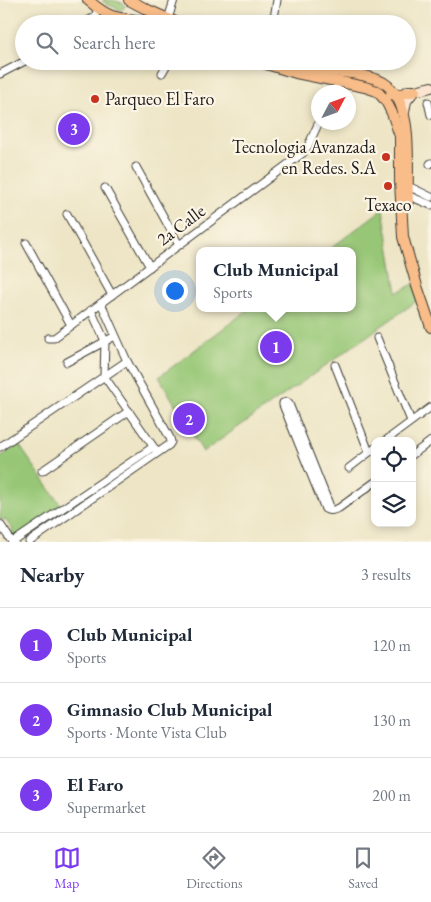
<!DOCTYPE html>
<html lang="en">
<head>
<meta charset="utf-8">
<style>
  body { margin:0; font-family:"EB Garamond",serif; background:#f2f2f3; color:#1f2937 }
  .controls { position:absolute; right:15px; bottom:15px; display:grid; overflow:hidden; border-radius:10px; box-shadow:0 2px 8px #0003 }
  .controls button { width:45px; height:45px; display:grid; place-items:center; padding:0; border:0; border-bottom:1px solid #e0e1e3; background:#fff; color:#1f2937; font:25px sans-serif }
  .compass { position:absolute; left:311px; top:85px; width:45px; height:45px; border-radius:50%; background:#fff; box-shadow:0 2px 8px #0003; rotate:49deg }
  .you { position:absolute; left:174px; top:290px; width:18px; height:18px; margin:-12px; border:4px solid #fff; border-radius:50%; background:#1a73e8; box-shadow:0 0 0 8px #1a73e833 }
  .badge { display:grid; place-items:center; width:32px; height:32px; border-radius:50%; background:#7c3aed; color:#fff; font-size:16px; font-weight:700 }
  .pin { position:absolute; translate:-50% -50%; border:2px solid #fff; box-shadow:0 1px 5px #0006 }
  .popup { position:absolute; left:196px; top:247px; width:160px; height:65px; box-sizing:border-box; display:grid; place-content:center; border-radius:10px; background:#fff; filter:drop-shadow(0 1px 4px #0005); font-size:16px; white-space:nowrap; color:#747a83 }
  .popup b { font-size:19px; color:#1f2937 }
  .popup::after { content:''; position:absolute; left:50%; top:100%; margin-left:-10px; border:10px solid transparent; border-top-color:#fff }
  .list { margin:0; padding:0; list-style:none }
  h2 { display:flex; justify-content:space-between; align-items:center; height:65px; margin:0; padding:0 20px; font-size:21px }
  h2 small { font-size:16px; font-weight:400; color:#747a83 }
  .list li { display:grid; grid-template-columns:32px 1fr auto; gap:15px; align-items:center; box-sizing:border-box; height:75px; padding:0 20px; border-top:1px solid #e0e1e3 }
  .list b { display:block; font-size:19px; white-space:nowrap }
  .list p { margin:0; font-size:16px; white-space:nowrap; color:#747a83 }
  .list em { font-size:16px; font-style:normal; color:#747a83 }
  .icon { flex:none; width:28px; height:28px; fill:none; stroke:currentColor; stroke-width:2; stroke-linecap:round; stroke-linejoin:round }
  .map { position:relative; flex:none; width:431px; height:542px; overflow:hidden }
  .search { position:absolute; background:#fff; box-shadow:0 2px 8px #0003; left:15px; right:15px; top:15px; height:55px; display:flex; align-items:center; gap:12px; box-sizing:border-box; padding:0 18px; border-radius:28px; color:#747a83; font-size:19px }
  .sheet { height:290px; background:#fff }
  nav { display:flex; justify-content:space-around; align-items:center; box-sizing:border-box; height:70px; border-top:1px solid #e0e1e3; background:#fff; font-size:14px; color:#747a83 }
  nav a { display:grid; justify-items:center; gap:2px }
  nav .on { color:#7c3aed }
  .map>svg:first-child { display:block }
  .green { fill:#97c776; stroke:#5a7249 }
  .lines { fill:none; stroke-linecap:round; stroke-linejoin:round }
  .street-casing { stroke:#3b3a35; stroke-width:9 }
  .secondary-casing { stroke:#3b3a35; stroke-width:12 }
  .primary-casing { stroke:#3b3a35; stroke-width:12 }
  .street { stroke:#fff; stroke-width:7 }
  .secondary { stroke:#fce5d0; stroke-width:10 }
  .primary { stroke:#f8bd89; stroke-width:10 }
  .poi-dot { fill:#c8321e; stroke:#fcf5e5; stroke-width:2 }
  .labels { text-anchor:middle; stroke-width:4.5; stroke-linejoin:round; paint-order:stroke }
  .poi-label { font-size:18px; fill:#1c1c1c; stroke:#fcf5e5; text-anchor:start }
  .street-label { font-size:18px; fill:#1c1c1c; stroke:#fcf5e5 }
</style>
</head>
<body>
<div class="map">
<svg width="431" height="542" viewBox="0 0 431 542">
  <rect width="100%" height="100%" fill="#fcf5e5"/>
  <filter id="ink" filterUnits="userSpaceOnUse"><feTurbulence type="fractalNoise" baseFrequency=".02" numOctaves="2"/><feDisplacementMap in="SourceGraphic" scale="10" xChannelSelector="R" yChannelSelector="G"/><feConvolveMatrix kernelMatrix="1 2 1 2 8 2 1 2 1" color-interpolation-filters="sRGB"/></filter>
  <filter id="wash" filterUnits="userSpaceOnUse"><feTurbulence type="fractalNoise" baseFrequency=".0096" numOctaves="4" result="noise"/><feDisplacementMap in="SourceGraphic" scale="20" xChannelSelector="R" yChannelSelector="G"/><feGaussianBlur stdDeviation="1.12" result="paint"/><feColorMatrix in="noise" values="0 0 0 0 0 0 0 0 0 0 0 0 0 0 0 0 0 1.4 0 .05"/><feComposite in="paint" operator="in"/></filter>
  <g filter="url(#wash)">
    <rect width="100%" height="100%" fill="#ede5c5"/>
    <g class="green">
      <path d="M102 0C110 0 119 0 125 5V7L121 10 106 4Z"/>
      <path d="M383 209 397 292 414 284 417 301 203 452 159 377 250 308H352V251H327Z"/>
      <path d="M19 445 63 508 16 541 10 533 13 530 5 519 1 521 0 519V457Z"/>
    </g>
  </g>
  <g filter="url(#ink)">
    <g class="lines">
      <defs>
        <g id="street">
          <path d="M168 19 174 0"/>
          <path d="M82 24 95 17 98 8"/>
          <path d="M95 24 104 20 116 18"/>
          <path d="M273 24 277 0"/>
          <path d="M162 73 169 61"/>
          <path d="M0 74 25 61"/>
          <path d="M334 92 340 81"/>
          <path d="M428 102 431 115"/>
          <path d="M430 164 431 163"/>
          <path d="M136 167 179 245"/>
          <path d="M408 186 431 197"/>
          <path d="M105 188 150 267"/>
          <path d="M407 195 431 205"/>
          <path d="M67 214 112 295"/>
          <path d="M26 243 71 325"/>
          <path d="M91 310 105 341 104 376 155 449"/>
          <path d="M48 338H54L303 153 308 146 319 122"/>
          <path d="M377 338 411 421"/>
          <path d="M67 362 115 336"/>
          <path d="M335 365 369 452"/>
          <path d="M385 441 431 407"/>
          <path d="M0 447 127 361"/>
          <path d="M412 455 431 441"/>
          <path d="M349 468 375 448"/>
          <path d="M42 471 129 411"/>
          <path d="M329 510V504L289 404 287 402 283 403V405L325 509C330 512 334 510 339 508L375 482"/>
          <path d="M0 524 12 542"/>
          <path d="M13 542 153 447"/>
          <path d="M29 542 169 445 171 442 170 438 127 361 101 303"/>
        </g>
        <g id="secondary">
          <path d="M408 91H415L431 87"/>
          <path d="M404 112 406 101 413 92"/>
        </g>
        <g id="primary">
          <path d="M88 0C95 6 103 13 112 16 126 20 141 19 155 24"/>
          <path d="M129 0 148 10 180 24"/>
          <path d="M256 61 296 73 365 87 377 91 386 101 392 113 400 136V181L403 237 417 286 431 327"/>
          <path d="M284 61C300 65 316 69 332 71 342 72 353 73 362 75 370 77 378 79 384 83 416 103 406 169 408 202"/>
          <path d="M391 94 396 95 415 91"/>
        </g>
      </defs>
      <use href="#street" class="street-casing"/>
      <use href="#secondary" class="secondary-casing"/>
      <use href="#primary" class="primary-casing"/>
      <use href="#street" class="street"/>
      <use href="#secondary" class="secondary"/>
      <use href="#primary" class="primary"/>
    </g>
  </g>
  <g class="poi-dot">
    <circle cx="95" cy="99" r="5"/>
    <circle cx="386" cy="157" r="5"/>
    <circle cx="388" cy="186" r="5"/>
  </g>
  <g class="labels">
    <g class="poi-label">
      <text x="105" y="105">Parqueo El Faro</text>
      <text x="376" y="153" text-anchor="end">Tecnologia Avanzada<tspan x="376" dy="21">en Redes. S.A</tspan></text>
      <text x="388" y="211" text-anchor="middle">Texaco</text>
    </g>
    <g class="street-label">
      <text transform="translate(181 225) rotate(-37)" y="6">2a Calle</text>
    </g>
  </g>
</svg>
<div class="controls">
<button><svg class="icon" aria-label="locate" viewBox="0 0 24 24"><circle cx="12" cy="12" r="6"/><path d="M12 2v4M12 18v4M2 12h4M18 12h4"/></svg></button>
<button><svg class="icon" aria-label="layers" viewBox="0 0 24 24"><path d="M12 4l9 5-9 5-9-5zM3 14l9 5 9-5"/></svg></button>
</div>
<svg class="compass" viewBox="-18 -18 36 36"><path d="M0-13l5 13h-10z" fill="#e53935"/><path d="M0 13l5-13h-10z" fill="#747a83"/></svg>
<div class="you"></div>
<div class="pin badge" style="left:276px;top:347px">1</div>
<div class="popup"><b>Club Municipal</b>Sports</div>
<div class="pin badge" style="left:189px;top:419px">2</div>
<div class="pin badge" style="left:74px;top:129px">3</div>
<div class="search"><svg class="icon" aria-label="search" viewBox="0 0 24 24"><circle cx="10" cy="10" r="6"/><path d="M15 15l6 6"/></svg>Search here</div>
</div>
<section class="sheet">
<h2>Nearby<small>3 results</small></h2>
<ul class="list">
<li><span class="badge">1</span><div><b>Club Municipal</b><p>Sports</p></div><em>120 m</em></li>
<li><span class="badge">2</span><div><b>Gimnasio Club Municipal</b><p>Sports · Monte Vista Club</p></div><em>130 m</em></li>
<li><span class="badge">3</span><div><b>El Faro</b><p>Supermarket</p></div><em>200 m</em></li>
</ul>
</section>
<nav>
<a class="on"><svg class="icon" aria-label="map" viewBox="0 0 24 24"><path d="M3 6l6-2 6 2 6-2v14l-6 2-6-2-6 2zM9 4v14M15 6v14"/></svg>Map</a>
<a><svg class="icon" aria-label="directions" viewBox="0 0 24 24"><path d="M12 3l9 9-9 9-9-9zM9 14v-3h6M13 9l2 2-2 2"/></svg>Directions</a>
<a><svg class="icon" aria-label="saved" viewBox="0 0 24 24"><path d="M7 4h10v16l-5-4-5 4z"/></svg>Saved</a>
</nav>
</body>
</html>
